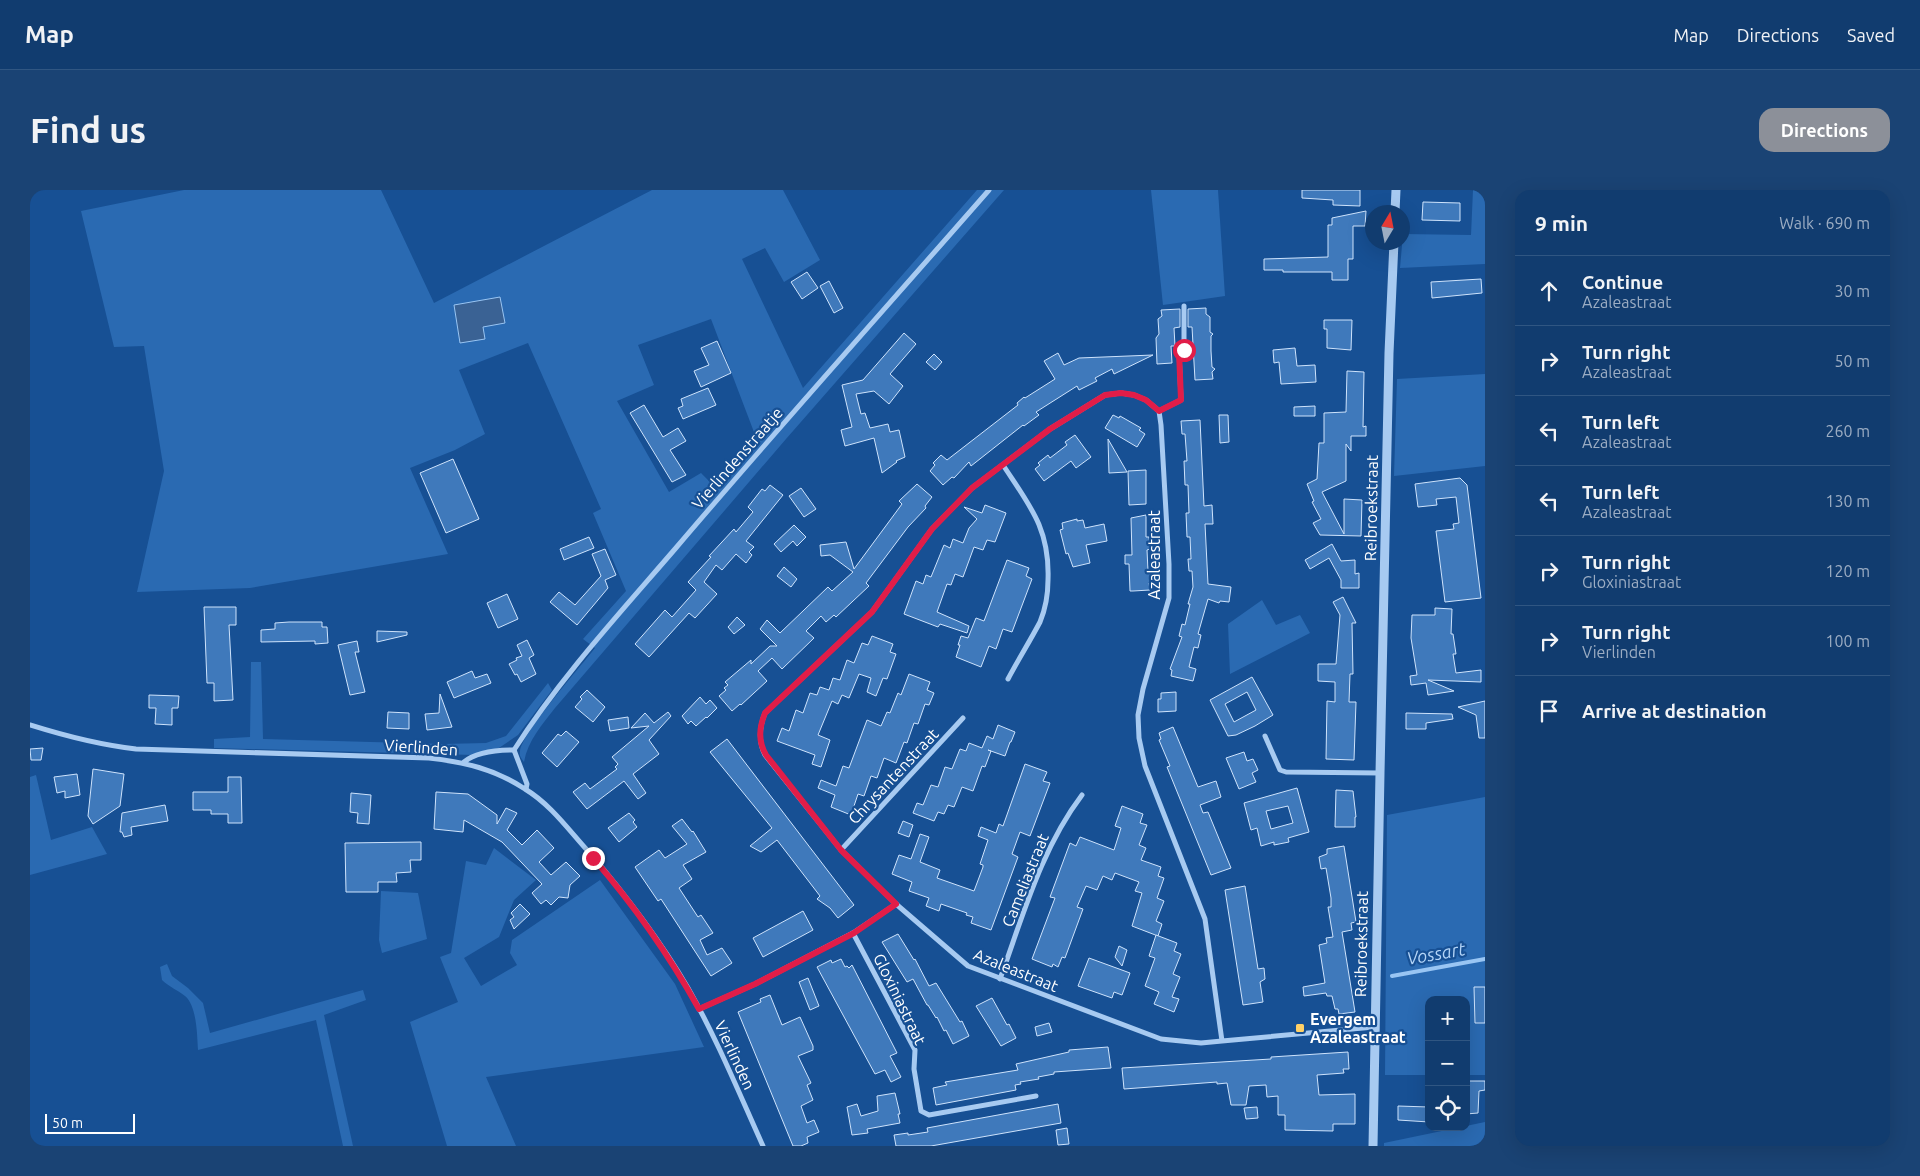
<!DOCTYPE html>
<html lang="en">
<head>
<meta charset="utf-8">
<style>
  body { margin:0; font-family:Ubuntu,sans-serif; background:#1a4374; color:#f1f3f6 }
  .controls { position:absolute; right:15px; bottom:15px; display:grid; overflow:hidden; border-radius:10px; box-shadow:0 5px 20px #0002 }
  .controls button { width:45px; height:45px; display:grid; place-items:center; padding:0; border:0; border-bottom:1px solid #305682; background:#113c6f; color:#f1f3f6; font:25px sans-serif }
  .compass { position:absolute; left:1335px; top:15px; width:45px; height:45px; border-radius:50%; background:#113c6f; box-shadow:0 5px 20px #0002; rotate:10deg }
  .scale { position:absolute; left:15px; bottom:12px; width:90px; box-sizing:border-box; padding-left:5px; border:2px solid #fff; border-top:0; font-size:14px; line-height:18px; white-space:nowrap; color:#fff; -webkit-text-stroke:4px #175094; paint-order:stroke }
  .stop { position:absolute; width:15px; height:15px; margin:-11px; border:4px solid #e11d48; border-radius:50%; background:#fff }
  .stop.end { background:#e11d48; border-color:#fff; box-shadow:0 1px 5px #0008 }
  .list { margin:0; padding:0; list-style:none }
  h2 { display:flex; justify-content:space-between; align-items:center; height:65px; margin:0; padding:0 20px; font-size:21px }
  h2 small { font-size:16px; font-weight:400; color:#9cadc3 }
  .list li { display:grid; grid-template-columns:32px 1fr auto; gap:15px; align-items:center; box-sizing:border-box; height:70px; padding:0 20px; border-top:1px solid #305682 }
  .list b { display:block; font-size:19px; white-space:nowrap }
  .list p { margin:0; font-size:16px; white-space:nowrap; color:#9cadc3 }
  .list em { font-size:16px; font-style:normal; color:#9cadc3 }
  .icon { flex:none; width:28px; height:28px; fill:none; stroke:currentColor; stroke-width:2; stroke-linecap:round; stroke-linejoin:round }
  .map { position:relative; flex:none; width:1455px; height:956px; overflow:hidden; border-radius:15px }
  header { display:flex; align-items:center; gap:30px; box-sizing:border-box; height:70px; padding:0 25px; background:#113c6f; border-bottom:1px solid #305682 }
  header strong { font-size:24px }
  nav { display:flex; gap:28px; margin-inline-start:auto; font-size:18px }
  .intro { display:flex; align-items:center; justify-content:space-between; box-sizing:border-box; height:120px; padding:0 30px }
  h1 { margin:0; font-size:35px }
  .button { padding:12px 22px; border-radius:15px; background:#8c9099; color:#fff; font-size:18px; font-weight:700 }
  main { display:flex; gap:30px; padding:0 30px }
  aside { flex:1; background:#113c6f; border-radius:15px; box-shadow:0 5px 20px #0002 }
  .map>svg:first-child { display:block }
  .green { fill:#2a6ab2; fill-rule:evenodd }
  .water { fill:#3a6294; stroke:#99c5f3 }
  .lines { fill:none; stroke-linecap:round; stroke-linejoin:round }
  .stream { stroke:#99c5f3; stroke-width:4 }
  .building { fill:#3f79bb; stroke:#cee3fc; fill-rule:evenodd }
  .minor { stroke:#a7caf1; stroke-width:5 }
  .tertiary { stroke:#a7caf1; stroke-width:9 }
  .route { stroke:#e11d48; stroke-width:6 }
  .poi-dot { fill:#ffd067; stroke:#175094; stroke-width:2 }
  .labels { text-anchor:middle; stroke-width:4.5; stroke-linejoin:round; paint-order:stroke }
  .street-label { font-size:16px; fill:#fff; stroke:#175094 }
  .poi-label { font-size:16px; font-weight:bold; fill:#fff; stroke:#175094; text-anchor:start }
  .water-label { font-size:18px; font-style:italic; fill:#b3d4f7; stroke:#175094 }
</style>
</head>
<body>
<header>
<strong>Map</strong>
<nav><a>Map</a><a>Directions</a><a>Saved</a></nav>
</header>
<div class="intro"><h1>Find us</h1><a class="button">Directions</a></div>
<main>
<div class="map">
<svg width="1455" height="956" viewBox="0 0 1455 956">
  <rect width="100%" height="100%" fill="#175094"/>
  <g class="green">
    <path d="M154 0H351L404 113 622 0H753L790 70 754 92 735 58 712 69 773 198 947 0H974L756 249 525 518C512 535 498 550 494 572 491 568 489 566 490 561 492 543 551 476 565 458L553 449 596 401 563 323 571 319 498 153 429 180 455 244 425 260 380 278 418 364 220 398 107 402 134 281 114 156 84 157 51 21ZM681 129 727 250 686 298 671 283 639 302 587 211 624 195 608 155Z"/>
    <path d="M1121 0H1188L1195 106 1133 115Z"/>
    <path d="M1443 0H1455V74L1370 78 1373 44 1441 45Z"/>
    <path d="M1455 184V276L1364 286 1367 189Z"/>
    <path d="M1232 410 1246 435 1270 425 1280 443 1200 484 1198 434Z"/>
    <path d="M221 472H231L233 549 413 554 456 553 476 546 518 493 522 500 488 545 469 558 444 565 184 558V549L220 547Z"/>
    <path d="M6 585 21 650 62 637 77 664 0 685V587Z"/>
    <path d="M1455 607V885H1436V810H1399V885H1355L1357 625Z"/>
    <path d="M464 658 506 690 484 710 469 747 434 768 451 796 487 775 480 763 482 750 570 690 645 794 674 857 456 887 486 956H417L380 832 428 812 410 767 421 763 436 671 456 675Z"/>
    <path d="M351 701 388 703 397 749 352 763 349 750Z"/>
    <path d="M137 774 142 786 158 798 173 813 180 843 333 800 336 810 294 825 323 956H313L286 830 168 860C167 845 167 816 155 806 148 800 139 797 132 790L130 777Z"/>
    <path d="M1455 932V956H1354V953Z"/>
  </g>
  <path class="water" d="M470 107 475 133 453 137 455 149 430 153 424 115Z"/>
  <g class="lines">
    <path class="stream" d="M1362 786 1455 769"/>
  </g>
  <g class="building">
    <path d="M1272 0H1330V16L1303 15V10L1272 8Z"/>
    <path d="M1393 12 1430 13V31L1392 30Z"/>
    <path d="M1336 21 1335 36H1323V69H1318V90H1302V82H1253V80H1234V69L1298 67V35H1302V28Z"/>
    <path d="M777 82 788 98 772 109 761 92Z"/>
    <path d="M1451 89 1452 103 1402 108 1401 92Z"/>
    <path d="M799 91 813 118 804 123 790 96Z"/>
    <path d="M1176 118V124L1180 127V142L1183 144 1181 146V161L1182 177 1185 179 1182 182 1183 189 1165 190 1162 137H1158V119Z"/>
    <path d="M1150 119V137L1144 138 1145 156H1141L1142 173 1127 174 1126 148 1129 144 1128 129 1132 126 1131 120Z"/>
    <path d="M1294 130H1322L1321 160 1297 158V139H1294Z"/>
    <path d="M874 143 886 154 860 184 873 196 859 214 844 201 826 204 831 224 835 223 840 238 858 234 860 242 869 240 875 267 866 271 867 272 852 283 844 248 815 256 811 240 822 237 812 195 833 190Z"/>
    <path d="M687 151 701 183 671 197 664 181 679 175 671 158Z"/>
    <path d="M1265 158 1267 176 1285 175 1286 192 1251 194 1249 172 1244 173 1243 160Z"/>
    <path d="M1028 163 1034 175 1049 168 1123 165 1084 184 1082 179 1065 188 1067 191 1049 200 1047 196 1006 222 1009 225 994 236 993 235 941 276 939 272 924 288 922 287 913 295 900 281 905 275 903 273 911 265 917 270 988 215 987 213 994 207 995 208 1025 189 1014 171Z"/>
    <path d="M904 164 912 172 905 180 896 172Z"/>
    <path d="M1317 181 1334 182 1333 237 1336 236V246H1321V261L1316 254V291L1292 302 1314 344V309L1332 310 1331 346 1290 345 1283 333 1291 329 1282 312 1284 311 1277 294 1287 289 1289 253H1294V223L1316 222Z"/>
    <path d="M678 198 686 215 653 229 648 218 653 216 651 209Z"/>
    <path d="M614 215 633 247 648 238 656 251 640 260 656 285 642 292 600 223Z"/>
    <path d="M1285 216V226H1264V217Z"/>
    <path d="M1083 225 1089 228 1090 226 1111 238 1109 240 1115 244 1107 257 1075 238Z"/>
    <path d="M1189 225H1198L1199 252 1190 253Z"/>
    <path d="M1170 230 1174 316 1182 315 1183 334H1175L1178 394 1201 397 1199 412 1190 411 1189 413 1178 409 1168 444 1171 445 1168 458 1164 457 1159 477 1166 479 1163 491 1141 486 1142 480 1140 479 1152 447 1149 446 1152 434 1155 435 1160 414H1158L1163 397 1162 381H1159L1158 369H1161L1160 347H1157L1156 323H1159L1158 295H1155L1154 271H1157L1155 244H1152L1151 231Z"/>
    <path d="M1045 245 1061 267 1046 278 1041 271 1014 291 1005 279 1010 275 1008 273 1018 265 1020 268 1037 255 1035 252Z"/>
    <path d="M1078 249 1097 282 1079 283Z"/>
    <path d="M423 269 449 329 416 343 390 283Z"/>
    <path d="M1116 280V314L1099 315 1098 281Z"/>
    <path d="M1430 288 1437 295 1451 408 1415 412 1406 341 1424 339 1423 334 1429 333 1426 307 1406 309 1407 315 1388 317 1385 294Z"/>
    <path d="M887 294 902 307 895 316 896 318 878 337 836 393 839 396 806 427 804 425 796 432 791 426 776 441 784 448 752 479 742 468 728 481 737 491 711 515 710 514 702 521 689 506 696 500 694 498 698 495 695 492 721 470V474L740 456H747L730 439 737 430 750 443 798 397 802 401 823 382 800 365 791 366 790 355 816 352 824 379 872 314 869 311Z"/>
    <path d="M740 295 753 305 716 351 724 357 719 362 722 365 716 373 706 364 692 380 686 375 674 392 687 404 665 428 659 423 619 467 605 454 635 420 642 427 666 400 658 392 681 367 679 366 704 339 706 342 723 322 718 317 732 299 735 301Z"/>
    <path d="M771 298 786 319 774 327 759 306Z"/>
    <path d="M955 315 976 323 965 352 957 350 953 360 944 357 933 387 925 384 921 395 917 394 907 422 939 436 937 443 910 434 908 437 874 424 886 391 893 394 896 385 901 387 914 355 920 358 923 349 933 353 939 338 947 329 934 317 952 323Z"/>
    <path d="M1116 325V347H1119L1120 359 1117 360 1118 381 1121 380 1122 393H1119L1120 400 1103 401H1100L1099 374H1095V365H1102L1101 328Z"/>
    <path d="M1047 329V331L1053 330 1055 338 1074 334 1077 351 1056 355 1060 373 1043 377 1038 363 1036 364 1030 340 1033 339 1032 333Z"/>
    <path d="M764 335 776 347 767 356 763 351 751 362 744 354Z"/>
    <path d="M559 347 564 358 534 370 530 359Z"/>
    <path d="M1302 354 1311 371 1325 370V384L1329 383V398H1311V390L1299 368 1280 379 1275 370Z"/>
    <path d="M575 359 586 385 575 390 578 398 547 435 520 412 529 402 545 415 571 386 562 364Z"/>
    <path d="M977 370 999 378 996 386 1002 389 982 442 973 439 966 459 959 456 951 477 926 467 930 455H928L931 446 938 448 946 428 954 431Z"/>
    <path d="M754 377 767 389 761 397 747 386Z"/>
    <path d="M477 404 488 429 468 438 457 413Z"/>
    <path d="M1313 407 1326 433H1322L1323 484H1320L1319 512H1326L1324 570 1296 569 1297 511 1305 512V492L1288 491V474H1306L1310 425 1303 412Z"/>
    <path d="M174 417H206V435H199L203 510 184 511V493H177Z"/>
    <path d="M1405 418 1422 419 1421 444H1423L1426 464H1423L1426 483 1451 480V492L1398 490 1424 501 1398 505 1396 493 1381 495 1380 486 1387 485 1381 448 1382 425H1405Z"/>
    <path d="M707 427 715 435 704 444 698 437Z"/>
    <path d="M259 432H292V437H297L298 453 285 454V451L231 452V440L245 439V433Z"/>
    <path d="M347 441 377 442V445L347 452Z"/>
    <path d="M842 446 863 454 860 462 866 464 857 489 853 488 846 506 837 502 841 488 829 484 819 508 812 505 808 514 802 511 788 545 800 550 791 577 782 574 785 565 747 551 752 538 759 541 766 520 773 523 780 503 787 505 790 497 799 500 803 488 810 490 817 470 824 473 832 453 838 455Z"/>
    <path d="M497 450 504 465 499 468 506 484 491 492 487 484 485 485 479 474 487 470 486 468 492 466 487 455Z"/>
    <path d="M327 451 329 462H325L335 502 320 505 308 455Z"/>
    <path d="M442 481 445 488 457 484 461 493 424 508 417 492Z"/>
    <path d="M879 484 900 492 897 500 904 503 899 515 895 514 888 534 884 533 877 553 874 552 866 573 854 568 847 588 841 586 834 606 828 604 821 625 801 617 805 605 788 598 791 590 806 596 813 576 819 578 837 530 851 536 857 522 860 523 868 503 871 505Z"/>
    <path d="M1222 487 1243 525 1225 536 1206 545 1198 546 1180 510ZM1217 502 1226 520 1204 532 1195 514Z"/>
    <path d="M557 500 575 517 563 532 545 517 552 509 550 507Z"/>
    <path d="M1146 502V521L1128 522V509H1131V503Z"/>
    <path d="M410 504 422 537 397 540 395 524 409 523Z"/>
    <path d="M119 505 149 506 148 518H142V535L125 534 126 518H119Z"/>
    <path d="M670 507 676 514 680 510 687 518 677 528 676 527 666 536 661 531 658 534 652 526Z"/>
    <path d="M1455 511V548H1449L1446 525 1428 517Z"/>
    <path d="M358 522 379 523V539L357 538Z"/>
    <path d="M638 522 641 526 619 550 629 564 603 584 616 603 608 609 594 591 557 619 543 602 555 593 560 599 587 579 585 577 588 574 582 567 619 536 601 538 615 523 624 533Z"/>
    <path d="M1376 523 1422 524 1423 529 1396 533V539H1376Z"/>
    <path d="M598 527 599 538 580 541 578 530Z"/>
    <path d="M968 535 985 542 981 552H980L975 566 958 560 961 561 955 577 952 576 943 601 932 597 924 617 918 615 914 624 908 622 904 631 883 623 887 613 893 615 901 595 908 597 915 577 922 579 930 559 936 561 939 553 952 558 957 546 963 549Z"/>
    <path d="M1143 537 1168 597 1186 591 1191 607 1170 615 1173 623 1178 622 1201 678 1181 685 1137 577 1140 576 1129 550 1131 549 1129 543Z"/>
    <path d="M536 541 549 552 527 577 512 563 528 544 531 546Z"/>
    <path d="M697 549 824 715 808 728 800 718 787 709 790 706 747 650 731 662 720 656 742 638 680 562Z"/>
    <path d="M13 558 11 570H1L0 559Z"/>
    <path d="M1214 562 1217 571 1223 569 1228 580 1222 583 1226 592 1209 599 1196 568Z"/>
    <path d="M995 574 1017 582 1013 591 1020 593 1000 646 990 642 982 664 988 667 961 740 941 733 943 727 936 725 937 723 911 714 909 721 896 716 899 708 879 701 882 692 862 684 869 665 881 669 890 644 899 647 890 672 910 680 907 688 944 701 953 677V675L950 674 958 650 948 646 951 637 966 643 969 634 973 636Z"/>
    <path d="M63 579 94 584 90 616 63 634 58 626Z"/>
    <path d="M47 584 50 605 35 608V601L27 603 24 587Z"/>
    <path d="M198 587H211L212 633H198V624H181V620H163V602H198Z"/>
    <path d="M1267 598 1279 642 1258 648 1259 652 1244 655V652L1231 656 1227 638 1221 640 1214 613ZM1258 616 1263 633 1241 639 1236 621Z"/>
    <path d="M1306 600 1323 601 1326 627H1325V637H1305Z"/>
    <path d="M406 602 438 604 467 625V634L476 618 487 623 477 640 492 655 507 640 524 658 509 672 521 685 536 672 550 686 540 695 538 708 529 707 521 715 516 710 511 714 502 703 512 694 472 652 434 630 433 642 404 639Z"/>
    <path d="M321 603 341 605 339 634 327 633 328 623 320 622Z"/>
    <path d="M135 615 138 631 101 637 102 645 94 647 92 642H90L92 623Z"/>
    <path d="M1092 616 1113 624 1110 633 1117 635 1109 655 1116 658 1111 670 1131 677 1128 686 1134 688 1127 708 1134 711 1126 731 1132 734 1128 746 1102 736 1112 703 1105 701 1109 692 1085 683 1082 690 1073 686 1067 700 1056 696 1047 717 1053 719 1035 768 1032 767 1028 777 1023 774 1022 777 1002 769 1025 708 1020 707 1040 653 1046 656 1050 647 1084 660 1091 638 1085 636Z"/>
    <path d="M599 623 605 630 603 632 607 637 589 652 578 638Z"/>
    <path d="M652 629 662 642 663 641 676 662 653 675 662 689 649 698 668 727 671 725 683 743 670 750 677 765 692 758 702 773 681 786 631 709 628 711 605 677 629 660 635 668 657 654 642 636Z"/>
    <path d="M873 631 883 635 879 647 868 643Z"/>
    <path d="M391 652V670H380L381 682 366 683 367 692H348V702H316L315 653Z"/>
    <path d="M1314 656 1326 732 1321 733 1322 740 1312 742 1325 822 1309 824 1308 819H1305L1302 806H1297L1296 803 1274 806 1273 797 1295 793 1289 755 1297 753 1296 748 1303 747 1298 717H1301V708L1296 678 1291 679 1289 667 1297 664V659Z"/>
    <path d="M1215 696 1228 779 1234 778 1235 789 1230 792 1233 812 1213 815 1195 700Z"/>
    <path d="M490 714 500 724 484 739 480 730 484 727 481 723Z"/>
    <path d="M773 721 783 740 733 767 723 748Z"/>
    <path d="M868 744 884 770 885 769 899 796 906 793 930 832 932 831 939 846 923 854 916 840 914 841 907 827 906 828 898 815H897L883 789 877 792 852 752Z"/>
    <path d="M1126 745 1147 753 1144 761 1151 764 1143 784 1150 787 1142 807 1149 809 1144 822 1124 814 1129 802 1115 796 1125 768 1119 766Z"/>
    <path d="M1089 756 1097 760 1092 776 1085 767Z"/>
    <path d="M1059 768 1100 783 1092 805 1084 802 1082 808 1048 796Z"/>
    <path d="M811 769 815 777 817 776 819 778 822 775 867 863 860 866 871 887 861 892 855 880 845 884 787 777 801 770 802 773Z"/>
    <path d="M778 788 789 816 780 820 769 792Z"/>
    <path d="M1444 797H1455V833H1445Z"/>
    <path d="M740 805 752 835 770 827 783 856V860L768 866 781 893 777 895 783 910 771 916 777 933 784 930 789 942 777 947 778 953 771 956H763L708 822 731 812 730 809Z"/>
    <path d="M962 808 977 835 979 834 986 848 971 856 946 816Z"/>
    <path d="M1019 833 1022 842 1007 846 1005 837Z"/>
    <path d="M1078 857 1081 878 1024 882V884L1008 887 1009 889 990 892 991 894 985 895 986 900 906 915 903 898 917 895 915 892 988 880 986 874 1039 862V860Z"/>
    <path d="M1318 862 1319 879H1313L1314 883 1287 885 1289 905 1325 904V934H1303V941L1255 940V925H1248V906L1237 907 1236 895 1219 896 1216 915H1201L1197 893 1187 894V892L1094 899 1092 878 1241 869V867Z"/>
    <path d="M1436 891H1455V900L1449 901 1448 923 1436 924Z"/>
    <path d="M865 903 870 924H868L870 933 837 939 838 943 822 945 817 917 827 914 831 926 848 921 847 906Z"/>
    <path d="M1028 914 1031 933 901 956H866L864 945 878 943V945L898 942 897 938Z"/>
    <path d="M1368 916 1399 917V932L1368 930Z"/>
    <path d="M1227 917 1228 928 1216 929 1214 918Z"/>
    <path d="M1037 938 1039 954 1028 955 1026 940Z"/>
  </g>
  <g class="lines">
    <g class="minor">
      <path d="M1129 221 1151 210 1149 161 1154 160V116"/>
      <path d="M973 275C1000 316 1020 339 1018 390 1018 403 1015 420 1010 432 1000 451 988 470 978 489"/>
      <path d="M0 535C35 546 69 555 106 559L399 568C434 572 465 579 495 599 520 614 538 639 557 660 595 704 629 749 658 798 687 849 709 903 733 956"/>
      <path d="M1235 546 1250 580 1256 582 1350 583"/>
      <path d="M484 560C530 488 589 424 645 359 748 238 854 120 959 0"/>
      <path d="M484 560 497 594 496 599"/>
      <path d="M434 572C446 562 468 560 484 560"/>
      <path d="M811 660 933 528"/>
      <path d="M823 743 885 860 884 879 891 921 899 925 1006 906"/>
      <path d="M970 789C993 726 1011 659 1052 605"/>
      <path d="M669 819 725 794 823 743 866 714"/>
      <path d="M1192 851 1175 729 1115 576 1109 548 1108 525 1113 499 1139 408V374L1131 235 1129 221 1116 210 1104 205 1091 203 1075 205 1020 239 942 298 902 339 842 422 735 523C729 538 728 551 735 565L811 660 866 714 938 776 1131 849 1171 853 1192 851 1344 837"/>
    </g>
    <g class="tertiary">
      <path d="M1365 22 1366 0"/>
      <path d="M1343 956 1350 583 1359 163 1364 52"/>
    </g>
  </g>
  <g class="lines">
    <path class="route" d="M563 668C604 715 639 765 669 819L725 794 824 743 866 714 811 660 736 565C728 551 729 538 735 523L842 422 902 339 942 298 1020 239 1075 205 1091 203 1104 205 1116 210 1129 221 1151 210 1149 161 1154 160"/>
  </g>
  <rect class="poi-dot" x="1265" y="833" width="10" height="10" rx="2.5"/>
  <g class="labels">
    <g class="street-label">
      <text transform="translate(707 268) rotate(-49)" y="6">Vierlindenstraatje</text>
      <text transform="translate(1341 318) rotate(-89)" y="6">Reibroekstraat</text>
      <text transform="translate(1124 365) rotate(-90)" y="6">Azaleastraat</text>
      <text transform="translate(391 557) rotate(4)" y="6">Vierlinden</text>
      <text transform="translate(863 586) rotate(-47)" y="6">Chrysantenstraat</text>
      <text transform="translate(995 690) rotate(-68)" y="6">Cameliastraat</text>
      <text transform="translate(1331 754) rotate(-89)" y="6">Reibroekstraat</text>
      <text transform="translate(986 780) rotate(22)" y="6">Azaleastraat</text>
      <text transform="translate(870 809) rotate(64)" y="6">Gloxiniastraat</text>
      <text transform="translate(705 865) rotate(65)" y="6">Vierlinden</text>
    </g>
    <g class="poi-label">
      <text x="1280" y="835">Evergem<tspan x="1280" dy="18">Azaleastraat</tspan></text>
    </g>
    <g class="water-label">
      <text transform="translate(1406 764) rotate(-10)" y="6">Vossart</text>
    </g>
  </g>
</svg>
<div class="controls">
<button>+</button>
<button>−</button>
<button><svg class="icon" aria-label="locate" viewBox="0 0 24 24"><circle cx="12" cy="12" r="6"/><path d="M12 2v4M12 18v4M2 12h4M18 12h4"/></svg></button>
</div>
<svg class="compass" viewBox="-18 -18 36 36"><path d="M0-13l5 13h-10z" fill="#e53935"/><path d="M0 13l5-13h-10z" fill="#9cadc3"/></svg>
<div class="scale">50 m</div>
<div class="stop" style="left:1154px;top:160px"></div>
<div class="stop end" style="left:563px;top:668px"></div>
</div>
<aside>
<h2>9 min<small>Walk · 690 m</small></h2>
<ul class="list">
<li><svg class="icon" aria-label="ahead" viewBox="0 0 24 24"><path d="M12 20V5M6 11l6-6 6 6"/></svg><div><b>Continue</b><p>Azaleastraat</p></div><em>30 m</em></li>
<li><svg class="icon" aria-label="right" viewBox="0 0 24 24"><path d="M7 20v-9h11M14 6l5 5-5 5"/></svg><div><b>Turn right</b><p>Azaleastraat</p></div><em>50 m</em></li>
<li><svg class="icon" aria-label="left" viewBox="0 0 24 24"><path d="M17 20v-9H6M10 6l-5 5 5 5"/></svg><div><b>Turn left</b><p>Azaleastraat</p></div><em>260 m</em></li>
<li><svg class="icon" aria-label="left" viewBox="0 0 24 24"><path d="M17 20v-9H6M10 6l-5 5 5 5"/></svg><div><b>Turn left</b><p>Azaleastraat</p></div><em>130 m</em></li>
<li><svg class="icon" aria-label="right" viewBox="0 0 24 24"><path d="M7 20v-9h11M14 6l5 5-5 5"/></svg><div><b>Turn right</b><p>Gloxiniastraat</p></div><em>120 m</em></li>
<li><svg class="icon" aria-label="right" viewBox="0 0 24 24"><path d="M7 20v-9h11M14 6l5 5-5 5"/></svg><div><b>Turn right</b><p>Vierlinden</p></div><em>100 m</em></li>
<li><svg class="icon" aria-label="arrive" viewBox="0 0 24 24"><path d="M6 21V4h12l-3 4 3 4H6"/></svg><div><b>Arrive at destination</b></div></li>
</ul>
</aside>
</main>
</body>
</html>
